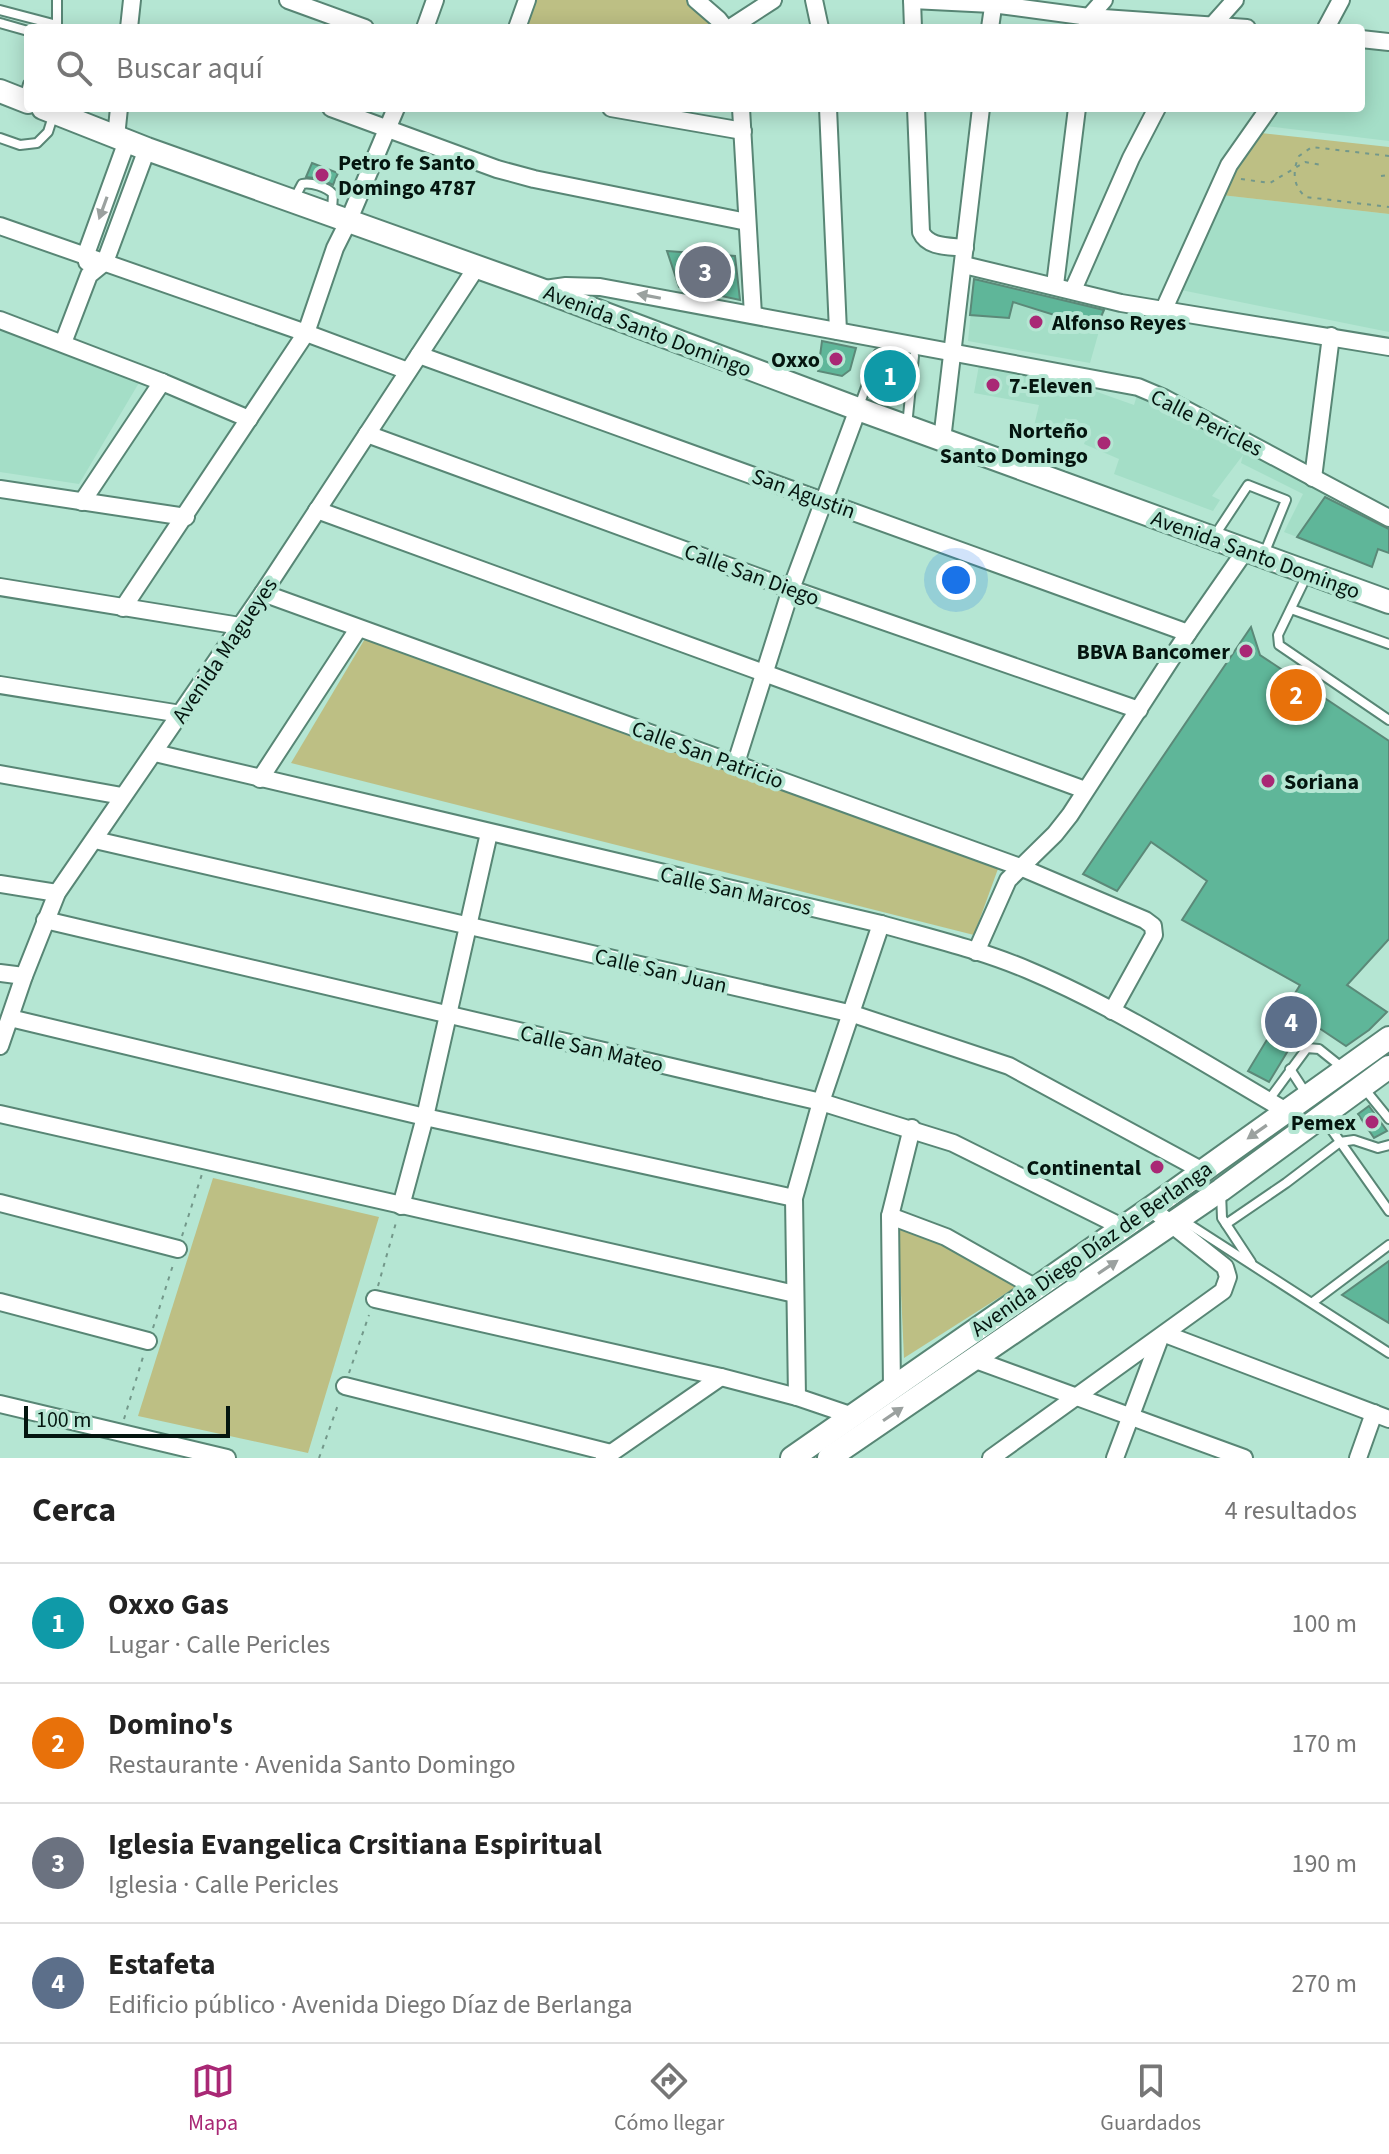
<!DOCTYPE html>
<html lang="es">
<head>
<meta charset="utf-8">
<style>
  body { margin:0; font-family:"Source Sans 3",sans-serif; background:#f6f6f6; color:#222 }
  .scale { position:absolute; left:24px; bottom:20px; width:206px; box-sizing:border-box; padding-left:8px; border:4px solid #04150f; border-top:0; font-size:22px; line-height:28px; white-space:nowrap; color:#04150f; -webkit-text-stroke:6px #b5e6d3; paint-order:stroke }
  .you { position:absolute; left:956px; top:580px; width:28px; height:28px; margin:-20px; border:6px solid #fff; border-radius:50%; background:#1a73e8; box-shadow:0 0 0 12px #1a73e833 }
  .badge { display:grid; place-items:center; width:52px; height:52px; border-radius:50%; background:#a92875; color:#fff; font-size:26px; font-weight:700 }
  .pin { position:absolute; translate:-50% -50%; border:4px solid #fff; box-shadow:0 2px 8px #0006 }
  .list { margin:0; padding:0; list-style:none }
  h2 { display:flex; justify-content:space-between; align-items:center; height:104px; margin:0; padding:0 32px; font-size:34px }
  h2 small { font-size:26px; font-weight:400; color:#767676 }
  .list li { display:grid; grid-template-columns:52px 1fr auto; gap:24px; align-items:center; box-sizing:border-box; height:120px; padding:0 32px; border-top:2px solid #e0e0e0 }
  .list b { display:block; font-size:30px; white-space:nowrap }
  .list p { margin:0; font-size:26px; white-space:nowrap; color:#767676 }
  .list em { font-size:26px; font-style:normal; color:#767676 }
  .icon { flex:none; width:44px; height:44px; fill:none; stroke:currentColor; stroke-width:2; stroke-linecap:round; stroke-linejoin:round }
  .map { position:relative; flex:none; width:1389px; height:1458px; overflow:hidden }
  .search { position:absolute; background:#fff; box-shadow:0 4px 20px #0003; left:24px; right:24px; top:24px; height:88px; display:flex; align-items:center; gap:20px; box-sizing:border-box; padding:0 28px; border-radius:8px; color:#767676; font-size:30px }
  .sheet { height:584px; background:#fff }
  nav { display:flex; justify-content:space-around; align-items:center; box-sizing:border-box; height:112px; border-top:2px solid #e0e0e0; background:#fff; font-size:22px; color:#767676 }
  nav a { display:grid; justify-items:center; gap:4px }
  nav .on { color:#a92875 }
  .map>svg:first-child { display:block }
  .built { fill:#a4dec7 }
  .green { fill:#bdbf84 }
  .building { fill:#5fb699; stroke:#5b8978; stroke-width:2 }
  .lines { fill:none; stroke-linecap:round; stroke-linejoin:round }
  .service-casing { stroke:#588675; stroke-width:12 }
  .minor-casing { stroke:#588675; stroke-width:20 }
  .secondary-casing { stroke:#588675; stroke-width:26 }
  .path { stroke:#73988a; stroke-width:2; stroke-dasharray:4 6; stroke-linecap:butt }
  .service { stroke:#fff; stroke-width:8 }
  .minor { stroke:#fff; stroke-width:16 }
  .secondary { stroke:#fff; stroke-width:22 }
  .oneway { fill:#9ba19f }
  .poi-dot { fill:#a92875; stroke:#b5e6d3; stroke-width:3 }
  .labels { text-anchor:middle; stroke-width:8; stroke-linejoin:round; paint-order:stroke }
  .poi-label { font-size:22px; font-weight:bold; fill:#04150f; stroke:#b5e6d3; text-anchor:end }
  .street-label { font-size:22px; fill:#04150f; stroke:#b5e6d3 }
</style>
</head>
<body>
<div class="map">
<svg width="1389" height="1458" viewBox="0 0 1389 1458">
  <rect width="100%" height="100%" fill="#b5e6d3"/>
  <g class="built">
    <path d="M1361 48 1389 51V141L1265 126 1278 108H1361Z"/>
    <path d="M1221 195 1389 214V332L1181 290Z"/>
    <path d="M975 272 1107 303 1090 363 968 341Z"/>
    <path d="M0 330 140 381 79 484 0 472Z"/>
    <path d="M979 365 1086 388 1134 405 1138 392 1245 452 1327 494 1297 537 1284 532 1303 494 1241 463 1243 455 1212 496 1220 500 1213 511 1114 474 1119 459 1084 444 1090 426 1065 418 1062 435 1034 426 1039 405 974 393Z"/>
  </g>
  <g class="green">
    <path d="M534 0H687L699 7 711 28H522Z"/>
    <path d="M1261 133 1389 147V214L1221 195Z"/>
    <path d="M366 637 999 866 974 935 291 763Z"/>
    <path d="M213 1178 379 1217 308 1453 138 1416Z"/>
    <path d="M898 1225 936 1235 1022 1283 904 1358Z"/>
  </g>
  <g class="building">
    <path d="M312 163 338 173 333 185 321 179 306 177Z"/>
    <path d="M667 251 735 256 740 300 679 287Z"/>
    <path d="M974 279 1104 310 1096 328 1013 302 1009 318 970 315Z"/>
    <path d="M822 341 856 348 850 370 842 376 818 371Z"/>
    <path d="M881 368 906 370 904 385 875 382Z"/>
    <path d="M1325 497 1389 529V553L1378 549 1372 567 1297 537Z"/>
    <path d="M1251 627 1260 655 1389 741V939L1347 985 1387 1012 1369 1030 1346 1046 1313 1024 1303 1026 1269 1082 1248 1071 1300 985 1182 920 1207 881 1151 842 1117 891 1083 874Z"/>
    <path d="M1369 1106 1387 1131 1374 1138 1358 1114Z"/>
    <path d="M1389 1261V1323L1342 1295Z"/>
  </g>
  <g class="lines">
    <defs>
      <g id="service">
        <path d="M0 10 57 25"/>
        <path d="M0 23 28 31"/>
        <path d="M57 27V0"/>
        <path d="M24 100 28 84"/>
        <path d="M0 138 20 145 37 143 48 132 54 113"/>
        <path d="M293 201 302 184C311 182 327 187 333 194L332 211"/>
        <path d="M859 406 878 354 913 360"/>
        <path d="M907 426 914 356"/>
        <path d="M1213 538 1248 485 1286 500 1264 554"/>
        <path d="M1308 573 1278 635 1279 645 1389 720"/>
        <path d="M1291 609 1389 644"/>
        <path d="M1290 1069 1307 1095"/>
        <path d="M1363 1087 1389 1119"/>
        <path d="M1268 1101 1307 1048 1319 1049 1344 1069"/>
        <path d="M1322 1116 1389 1211"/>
        <path d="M1221 1192 1222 1218 1251 1262"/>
        <path d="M1181 1219 1389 1353"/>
        <path d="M1226 1224 1286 1183 1340 1142 1354 1140 1378 1148 1389 1145"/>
        <path d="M1313 1302 1389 1245"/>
      </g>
      <g id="minor">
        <path d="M288 0 365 28"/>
        <path d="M696 0 718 19 725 28"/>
        <path d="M814 0 820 28"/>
        <path d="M912 0 992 4 1089 17 1247 28"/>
        <path d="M912 0 913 28"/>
        <path d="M129 28 132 0"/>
        <path d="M425 28 435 0"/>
        <path d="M517 28 527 0"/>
        <path d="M730 28 773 0"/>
        <path d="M990 28 994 0"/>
        <path d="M1086 28 1089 17 1104 0"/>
        <path d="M1210 28 1235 0"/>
        <path d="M1326 28 1341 0"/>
        <path d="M1361 39 1389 42"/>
        <path d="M331 108 497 169 534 179 747 222"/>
        <path d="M611 108 743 131"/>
        <path d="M741 108 753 315"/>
        <path d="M828 108 838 331"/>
        <path d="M916 108 921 232C928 248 950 246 965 248"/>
        <path d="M116 137 119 108"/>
        <path d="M0 226 306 333 408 371"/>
        <path d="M87 262 86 254 127 141"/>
        <path d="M964 265 1121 303 1389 347"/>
        <path d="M1055 285 1077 108"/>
        <path d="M545 289 566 286 600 287 1138 387 1164 398 1389 518"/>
        <path d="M1073 290 1131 158 1157 108"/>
        <path d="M1164 309 1229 165 1269 108"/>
        <path d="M0 320 162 382 249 419"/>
        <path d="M63 343 89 275 105 262 147 149"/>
        <path d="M419 355 1188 633"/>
        <path d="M367 434 791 589 1139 710"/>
        <path d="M942 440 981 108"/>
        <path d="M1313 478 1331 336"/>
        <path d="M0 489 186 517"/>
        <path d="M82 502 162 382"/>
        <path d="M317 510 1085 790"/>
        <path d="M0 587 240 626"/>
        <path d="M263 593 1020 867 1145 920 1153 926 1154 935 1112 1011"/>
        <path d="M123 608 306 333 335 248 348 222 396 108"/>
        <path d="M0 685 181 714"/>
        <path d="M155 753 881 924C930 938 981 950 1028 970 1118 1008 1202 1062 1286 1111"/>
        <path d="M736 763 791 589 858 409"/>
        <path d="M0 774 122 796"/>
        <path d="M260 779 358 629"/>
        <path d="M95 840 853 1014 1009 1066 1201 1170"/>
        <path d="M0 884 57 893"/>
        <path d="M45 920 821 1102 953 1143 1122 1227"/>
        <path d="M976 952 1008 880 1055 834 1070 815 1188 633 1245 551"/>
        <path d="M0 973 24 976"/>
        <path d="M10 1018 425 1117 794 1198"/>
        <path d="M0 1046 24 976 57 893 263 593 476 268"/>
        <path d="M0 1114 795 1294"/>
        <path d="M0 1203 178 1249"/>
        <path d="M401 1206 425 1117 489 833"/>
        <path d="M890 1216 946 1237 1036 1288"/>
        <path d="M375 1299 721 1377 797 1397 853 1416"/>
        <path d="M0 1302 148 1341"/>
        <path d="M1165 1334 1389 1419"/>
        <path d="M973 1359 1244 1458"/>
        <path d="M345 1386 611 1453"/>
        <path d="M892 1388 890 1216 912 1128"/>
        <path d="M797 1397 794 1198 821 1102 881 924"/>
        <path d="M0 1404 227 1458"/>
        <path d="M604 1458 721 1377"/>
        <path d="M991 1458 1223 1291 1228 1277 1225 1267 1151 1208"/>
        <path d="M1115 1458 1160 1338"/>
        <path d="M1358 1458 1374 1413"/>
      </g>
      <g id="secondary">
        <path d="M0 91 28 102"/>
        <path d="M43 108 147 149 539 289 858 409 1389 602"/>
        <path d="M792 1458 1151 1208 1389 1038"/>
        <path d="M829 1458 1221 1190 1389 1067"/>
      </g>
    </defs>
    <use href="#service" class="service-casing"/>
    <use href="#minor" class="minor-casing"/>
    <use href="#secondary" class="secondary-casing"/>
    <g class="path">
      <path d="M1389 156 1312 147 1299 156C1292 171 1293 187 1306 197L1389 207"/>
      <path d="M1381 176 1389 175"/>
      <path d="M1241 179 1270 183 1305 162 1322 165"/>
      <path d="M182 1236 202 1174"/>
      <path d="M378 1286 397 1219"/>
      <path d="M153 1328 173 1265"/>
      <path d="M349 1373 369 1315"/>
      <path d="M124 1419 143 1357"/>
      <path d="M319 1458 339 1402"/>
    </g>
    <use href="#service" class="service"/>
    <use href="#minor" class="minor"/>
    <use href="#secondary" class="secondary"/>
  </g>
  <defs><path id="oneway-solid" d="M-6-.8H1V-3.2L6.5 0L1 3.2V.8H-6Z" transform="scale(2)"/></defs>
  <g class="oneway">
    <use href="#oneway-solid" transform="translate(103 208) rotate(110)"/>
    <use href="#oneway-solid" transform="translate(649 296) rotate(-169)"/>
    <use href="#oneway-solid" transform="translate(1257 1132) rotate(145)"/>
    <use href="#oneway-solid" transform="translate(1108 1267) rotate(-34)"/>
    <use href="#oneway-solid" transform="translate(893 1414) rotate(-34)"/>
  </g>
  <g class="poi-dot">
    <circle cx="322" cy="175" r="8"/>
    <circle cx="1036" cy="322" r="8"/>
    <circle cx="836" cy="359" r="8"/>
    <circle cx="993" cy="385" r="8"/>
    <circle cx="1104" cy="443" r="8"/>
    <circle cx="1246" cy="651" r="8"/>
    <circle cx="1268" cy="781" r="8"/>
    <circle cx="1372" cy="1122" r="8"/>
    <circle cx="1157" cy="1167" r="8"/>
  </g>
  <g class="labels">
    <g class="poi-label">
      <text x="338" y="170" text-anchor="start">Petro fe Santo<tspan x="338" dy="25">Domingo 4787</tspan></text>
      <text x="1052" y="330" text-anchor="start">Alfonso Reyes</text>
      <text x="820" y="367">Oxxo</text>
      <text x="1009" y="393" text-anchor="start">7-Eleven</text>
      <text x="1088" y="438">Norteño<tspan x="1088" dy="25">Santo Domingo</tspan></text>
      <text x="1230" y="659">BBVA Bancomer</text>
      <text x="1284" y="789" text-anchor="start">Soriana</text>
      <text x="1356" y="1130">Pemex</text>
      <text x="1141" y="1175">Continental</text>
    </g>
    <g class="street-label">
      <text transform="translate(648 330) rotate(21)" y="8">Avenida Santo Domingo</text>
      <text transform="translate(1207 422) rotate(27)" y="8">Calle Pericles</text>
      <text transform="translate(804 493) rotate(20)" y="8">San Agustin</text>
      <text transform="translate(1256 554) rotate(20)" y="8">Avenida Santo Domingo</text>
      <text transform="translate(752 574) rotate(20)" y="8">Calle San Diego</text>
      <text transform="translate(224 650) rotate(-56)" y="8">Avenida Magueyes</text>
      <text transform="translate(708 754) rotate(20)" y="8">Calle San Patricio</text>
      <text transform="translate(736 890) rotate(13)" y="8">Calle San Marcos</text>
      <text transform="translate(661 970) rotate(13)" y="8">Calle San Juan</text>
      <text transform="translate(592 1048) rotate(13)" y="8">Calle San Mateo</text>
      <text transform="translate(1091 1248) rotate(-35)" y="8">Avenida Diego Díaz de Berlanga</text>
    </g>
  </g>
</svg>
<div class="scale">100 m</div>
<div class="you"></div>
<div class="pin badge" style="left:890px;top:376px;background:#0f9aa8">1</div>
<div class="pin badge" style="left:1296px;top:695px;background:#e8710a">2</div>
<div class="pin badge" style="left:705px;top:272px;background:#6b7280">3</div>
<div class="pin badge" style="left:1291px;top:1022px;background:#5c6f8a">4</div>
<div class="search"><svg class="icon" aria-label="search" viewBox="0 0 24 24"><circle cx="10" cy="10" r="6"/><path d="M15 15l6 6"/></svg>Buscar aquí</div>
</div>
<section class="sheet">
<h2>Cerca<small>4 resultados</small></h2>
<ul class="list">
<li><span class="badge" style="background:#0f9aa8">1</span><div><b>Oxxo Gas</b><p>Lugar · Calle Pericles</p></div><em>100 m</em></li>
<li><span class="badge" style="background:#e8710a">2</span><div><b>Domino's</b><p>Restaurante · Avenida Santo Domingo</p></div><em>170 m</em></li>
<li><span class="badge" style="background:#6b7280">3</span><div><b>Iglesia Evangelica Crsitiana Espiritual</b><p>Iglesia · Calle Pericles</p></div><em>190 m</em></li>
<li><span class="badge" style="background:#5c6f8a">4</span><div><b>Estafeta</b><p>Edificio público · Avenida Diego Díaz de Berlanga</p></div><em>270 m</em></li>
</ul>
</section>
<nav>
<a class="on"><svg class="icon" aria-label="map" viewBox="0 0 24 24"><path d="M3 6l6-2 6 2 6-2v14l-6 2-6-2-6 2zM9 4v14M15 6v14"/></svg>Mapa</a>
<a><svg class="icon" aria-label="directions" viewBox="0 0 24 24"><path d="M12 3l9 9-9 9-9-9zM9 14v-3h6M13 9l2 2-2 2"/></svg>Cómo llegar</a>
<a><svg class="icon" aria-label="saved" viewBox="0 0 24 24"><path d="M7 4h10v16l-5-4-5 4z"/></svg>Guardados</a>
</nav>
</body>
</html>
